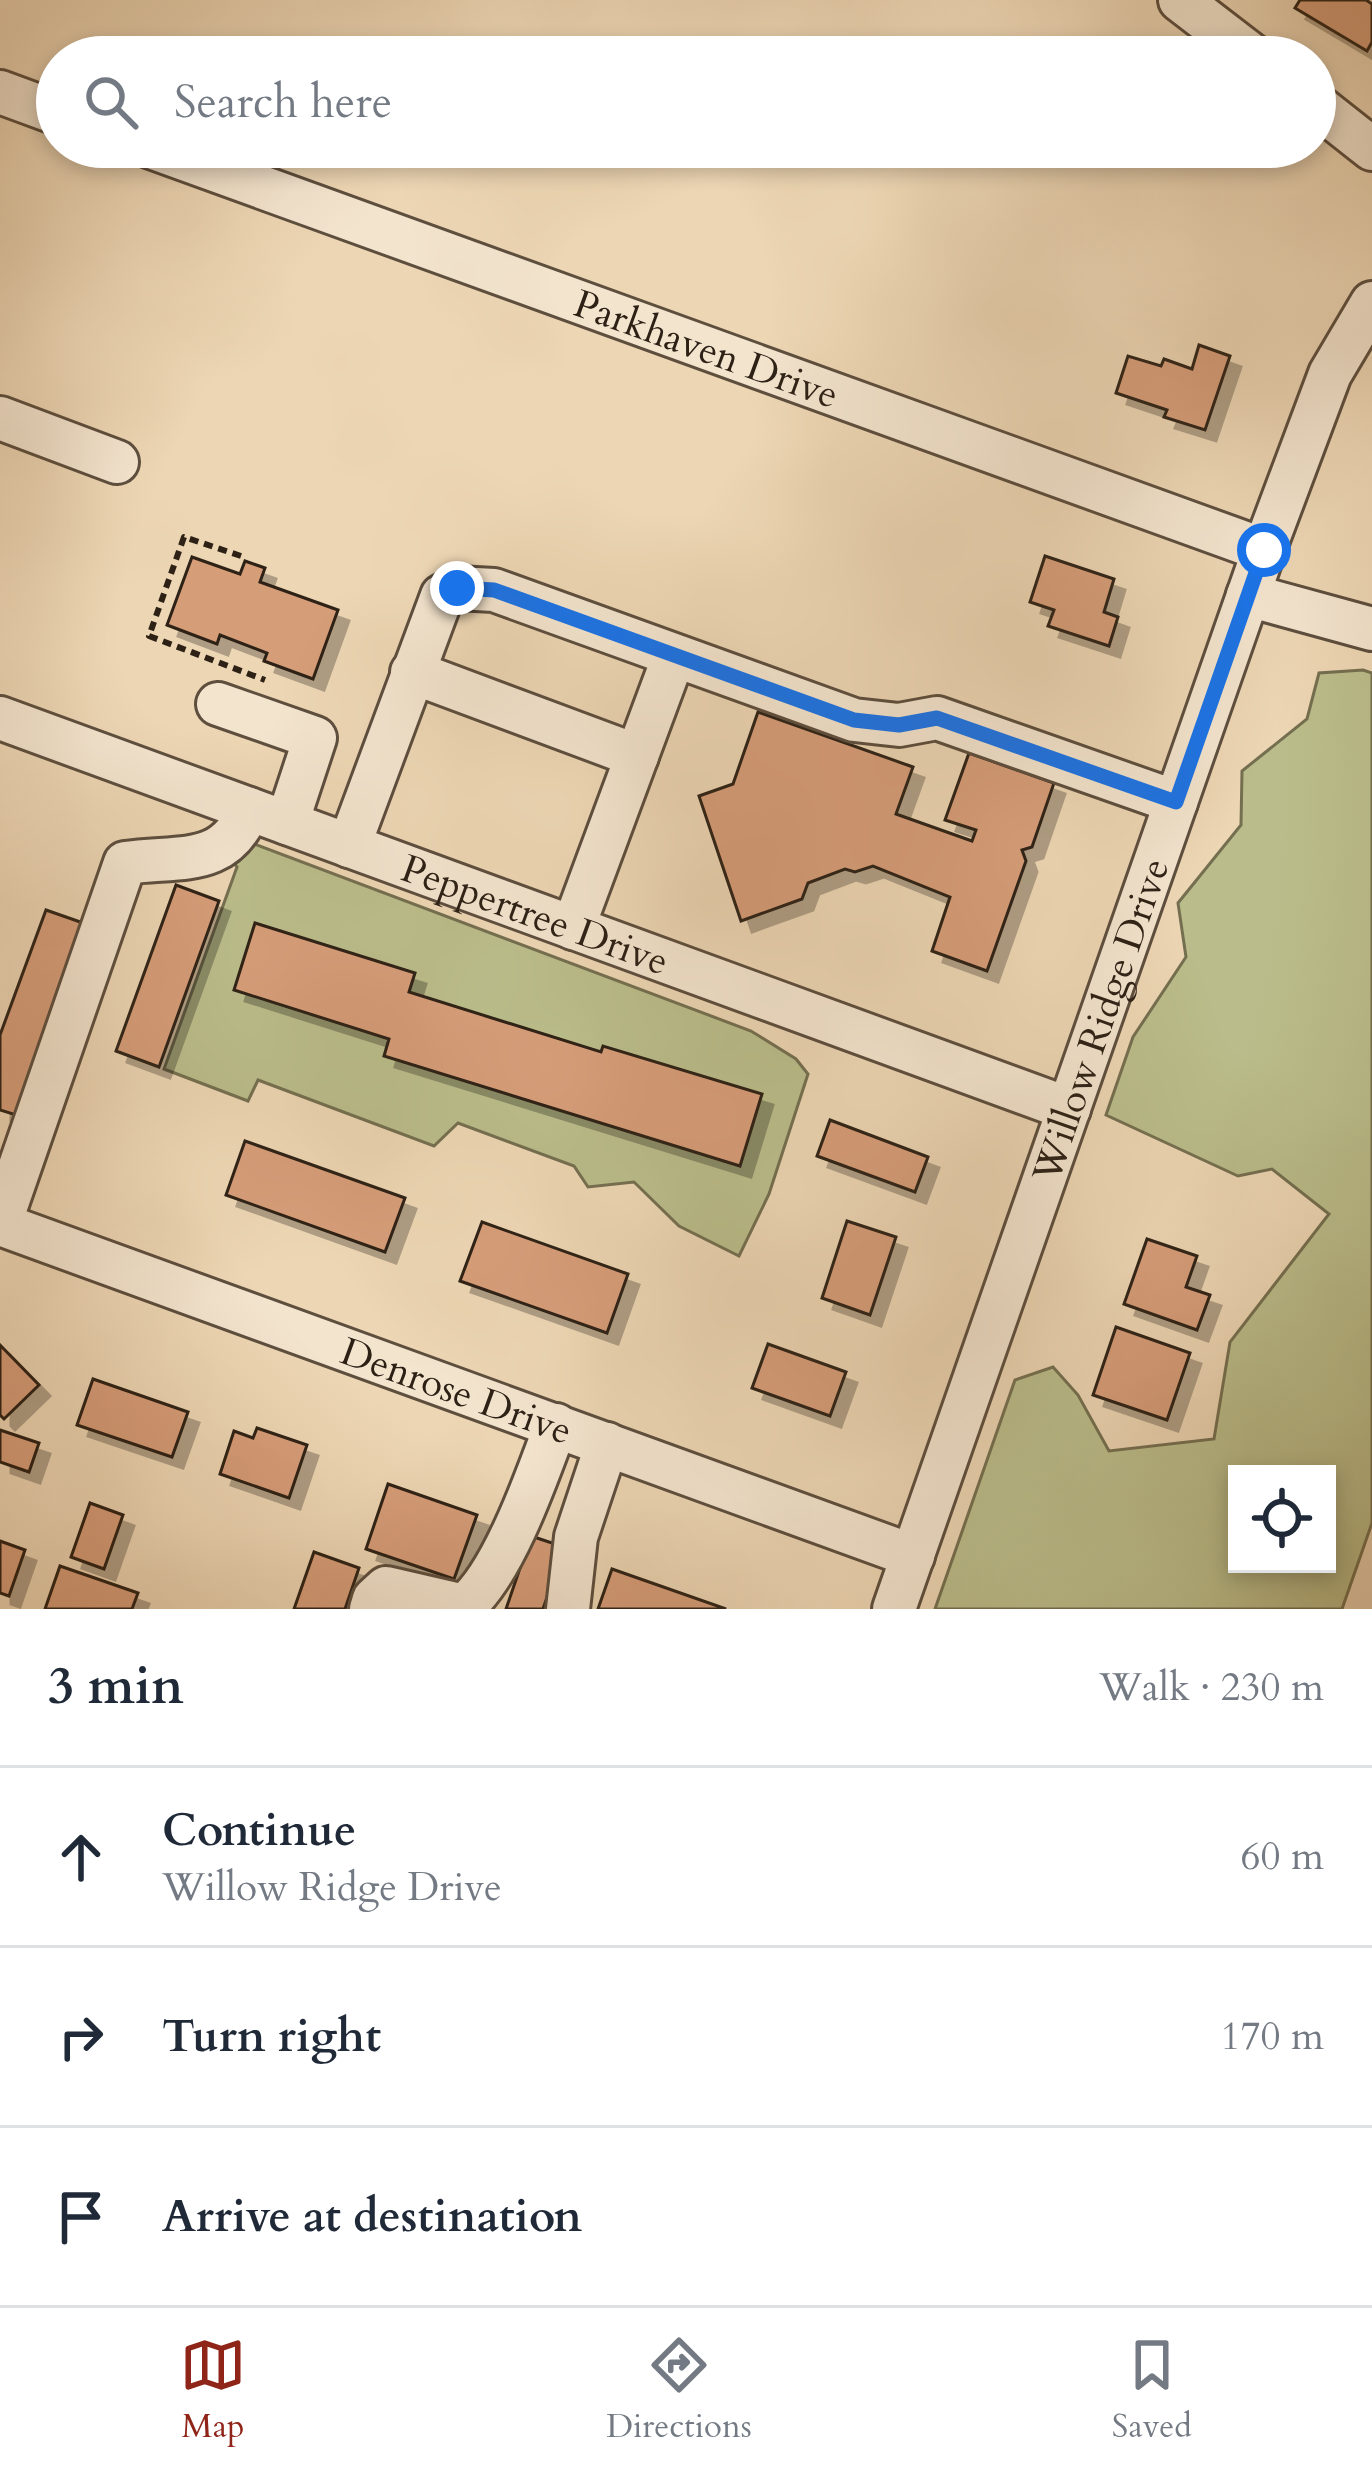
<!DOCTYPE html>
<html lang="en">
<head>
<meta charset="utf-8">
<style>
  body { margin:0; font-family:Cardo,serif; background:#f2f2f3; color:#1f2937 }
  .controls { position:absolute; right:36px; bottom:36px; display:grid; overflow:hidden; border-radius:0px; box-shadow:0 6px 18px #0003 }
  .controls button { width:108px; height:108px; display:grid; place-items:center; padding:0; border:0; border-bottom:3px solid #e0e1e3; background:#fff; color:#1f2937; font:60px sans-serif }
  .stop { position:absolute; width:36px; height:36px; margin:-27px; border:9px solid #1a73e8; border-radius:50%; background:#fff }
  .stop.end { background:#1a73e8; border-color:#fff; box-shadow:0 3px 12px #0008 }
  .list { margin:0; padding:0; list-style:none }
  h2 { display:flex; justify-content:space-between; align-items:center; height:156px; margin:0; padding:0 48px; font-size:51px }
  h2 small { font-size:39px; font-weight:400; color:#747a83 }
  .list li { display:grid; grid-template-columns:78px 1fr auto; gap:36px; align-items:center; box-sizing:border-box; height:180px; padding:0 48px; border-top:3px solid #e0e1e3 }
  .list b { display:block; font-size:45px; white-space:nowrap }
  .list p { margin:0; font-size:39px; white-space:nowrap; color:#747a83 }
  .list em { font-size:39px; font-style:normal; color:#747a83 }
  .icon { flex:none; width:66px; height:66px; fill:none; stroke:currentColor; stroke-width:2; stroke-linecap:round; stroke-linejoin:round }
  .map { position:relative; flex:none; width:1372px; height:1609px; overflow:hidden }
  .search { position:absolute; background:#fff; box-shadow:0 6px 18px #0003; left:36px; right:36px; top:36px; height:132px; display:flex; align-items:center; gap:30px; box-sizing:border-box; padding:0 42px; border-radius:66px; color:#747a83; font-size:45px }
  .sheet { height:696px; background:#fff }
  nav { display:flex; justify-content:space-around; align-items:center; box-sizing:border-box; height:168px; border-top:3px solid #e0e1e3; background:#fff; font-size:33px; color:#747a83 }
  nav a { display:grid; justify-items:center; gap:6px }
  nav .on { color:#8f2418 }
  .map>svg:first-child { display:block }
  .green { fill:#babd8b; stroke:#746f50; stroke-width:3; fill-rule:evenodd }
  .building { fill:#d69d79; stroke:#2d2116; stroke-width:3; filter:url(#shadow) }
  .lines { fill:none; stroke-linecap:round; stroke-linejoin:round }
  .minor-casing { stroke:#5d4e3e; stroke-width:48 }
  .path { stroke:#2d2116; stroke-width:6; stroke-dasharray:9 6; stroke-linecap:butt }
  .minor { stroke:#f3e4ce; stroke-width:42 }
  .route { stroke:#1a73e8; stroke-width:15 }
  .labels { text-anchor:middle; stroke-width:12; stroke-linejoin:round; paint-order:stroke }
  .street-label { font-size:39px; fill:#2d2116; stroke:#f3e4ce }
</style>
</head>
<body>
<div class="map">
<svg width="1372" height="1609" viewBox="0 0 1372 1609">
  <defs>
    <filter id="shadow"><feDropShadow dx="11" dy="11" stdDeviation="0" flood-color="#0004"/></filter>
  </defs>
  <rect width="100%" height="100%" fill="#edd6b4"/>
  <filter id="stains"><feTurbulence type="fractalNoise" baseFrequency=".00167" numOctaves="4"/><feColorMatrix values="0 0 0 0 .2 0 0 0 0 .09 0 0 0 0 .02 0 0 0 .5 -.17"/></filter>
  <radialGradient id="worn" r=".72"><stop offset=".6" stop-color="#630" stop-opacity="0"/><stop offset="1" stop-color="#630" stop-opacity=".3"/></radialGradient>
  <g class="green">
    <path d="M1363 670 1372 673V1523L1342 1609H935L1015 1380 1053 1367 1078 1395 1109 1451 1214 1439 1230 1342 1329 1214 1272 1169 1238 1176 1106 1115 1133 1037 1186 957 1178 903 1241 825 1242 771 1307 719 1319 673ZM1237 1474H1327V1564H1237Z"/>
    <path d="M233 836 751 1031 796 1059 808 1074 769 1194 739 1256 679 1226 634 1182 588 1187 574 1166 458 1123 434 1146 258 1080 248 1101 164 1069 237 867 222 847Z"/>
  </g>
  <g class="building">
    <path d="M1300 0H1366L1372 4V42L1367 51 1295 8Z"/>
    <path d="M1199 345 1230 356 1205 430 1164 417 1167 410 1116 393 1128 356 1161 366 1164 359 1192 369Z"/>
    <path d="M1045 556 1114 579 1104 612 1118 617 1109 646 1048 626 1054 610 1030 602Z"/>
    <path d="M192 557 240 574 245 561 265 568 260 582 338 610 313 679 264 661 267 653 220 635 217 644 167 625Z"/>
    <path d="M758 712 913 767 896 814 972 841 976 830 945 820 969 753 1054 783 1032 847 1022 850 1026 861 987 971 932 951 950 897 873 866 855 872 845 869 808 883 802 899 741 921 699 796 733 784Z"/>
    <path d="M176 885 219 901 159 1067 116 1051Z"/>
    <path d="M46 910 86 924 16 1115 0 1110V1035Z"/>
    <path d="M255 923 415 973 409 992 601 1052 603 1046 762 1094 740 1166 384 1056 389 1039 234 990Z"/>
    <path d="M830 1120 928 1157 915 1192 817 1156Z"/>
    <path d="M245 1141 405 1198 385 1252 226 1195Z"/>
    <path d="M847 1221 896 1237 870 1315 822 1298Z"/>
    <path d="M482 1222 628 1274 607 1333 460 1281Z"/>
    <path d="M1147 1239 1197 1256 1186 1287 1210 1295 1197 1330 1124 1304Z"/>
    <path d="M1116 1327 1190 1353 1167 1420 1093 1395Z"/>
    <path d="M768 1344 846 1372 830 1416 752 1388Z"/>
    <path d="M0 1345 39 1385 4 1419 0 1415Z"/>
    <path d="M93 1379 188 1412 172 1457 77 1425Z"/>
    <path d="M257 1428 307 1445 289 1498 220 1474 234 1431 253 1438Z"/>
    <path d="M0 1430 39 1443 29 1472 0 1462Z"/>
    <path d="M388 1484 477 1515 454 1579 366 1549Z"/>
    <path d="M90 1503 123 1515 104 1569 71 1557Z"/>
    <path d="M531 1536 564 1547 543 1609H506Z"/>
    <path d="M0 1541 25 1550 9 1596 0 1593Z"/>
    <path d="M314 1552 359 1568 345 1609H294Z"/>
    <path d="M60 1566 138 1593 132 1609H45Z"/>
    <path d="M612 1569 726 1609H598Z"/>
  </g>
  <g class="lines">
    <defs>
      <g id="minor">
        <path d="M1180 0 1254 57"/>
        <path d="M0 92 57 113"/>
        <path d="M1315 104 1372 149"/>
        <path id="s1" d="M151 147 1264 550"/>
        <path d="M0 418 117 462"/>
        <path d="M1248 595 1372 629"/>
        <path d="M412 672 637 756"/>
        <path d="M218 704 315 738 287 823"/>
        <path id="s2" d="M0 718 1069 1109"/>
        <path d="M349 846 442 596 457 588 494 590 854 720 899 725 937 718 1176 802"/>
        <path d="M573 928 674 656"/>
        <path id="s3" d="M0 1224 913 1556"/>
        <path d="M0 1224 125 863C180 855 225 869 249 809"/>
        <path d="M371 1609 374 1599 386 1588 464 1606C503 1575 538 1474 556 1425"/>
        <path d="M568 1609 576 1537 607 1444"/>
        <path id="s4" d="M894 1609 1264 550 1330 374 1372 303"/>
      </g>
    </defs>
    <use href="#minor" class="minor-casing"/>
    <path class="path" d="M241 556 184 537 149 636 265 680"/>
    <use href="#minor" class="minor"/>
  </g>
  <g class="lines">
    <path class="route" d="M457 588 494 590 854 720 899 725 937 718 1176 802 1264 550"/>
  </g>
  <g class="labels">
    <g class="street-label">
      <text dy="14" stroke="none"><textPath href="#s1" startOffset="591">Parkhaven Drive</textPath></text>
      <text dy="14" stroke="none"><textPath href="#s2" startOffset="570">Peppertree Drive</textPath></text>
      <text dy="14" stroke="none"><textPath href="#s4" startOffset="624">Willow Ridge Drive</textPath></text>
      <text dy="14" stroke="none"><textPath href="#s3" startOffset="486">Denrose Drive</textPath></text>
    </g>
  </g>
  <rect width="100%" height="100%" filter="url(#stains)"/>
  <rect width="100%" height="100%" fill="url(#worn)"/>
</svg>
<div class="controls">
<button><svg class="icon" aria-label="locate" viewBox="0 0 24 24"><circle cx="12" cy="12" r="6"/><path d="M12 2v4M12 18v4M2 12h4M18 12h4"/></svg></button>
</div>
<div class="stop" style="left:1264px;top:550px"></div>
<div class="stop end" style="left:457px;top:588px"></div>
<div class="search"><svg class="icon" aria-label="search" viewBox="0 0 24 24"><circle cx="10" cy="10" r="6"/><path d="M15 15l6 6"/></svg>Search here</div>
</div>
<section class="sheet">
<h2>3 min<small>Walk · 230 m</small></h2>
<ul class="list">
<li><svg class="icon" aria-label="ahead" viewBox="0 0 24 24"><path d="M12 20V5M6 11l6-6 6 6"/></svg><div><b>Continue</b><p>Willow Ridge Drive</p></div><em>60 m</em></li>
<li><svg class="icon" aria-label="right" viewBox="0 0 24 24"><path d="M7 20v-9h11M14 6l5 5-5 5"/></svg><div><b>Turn right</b></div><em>170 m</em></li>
<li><svg class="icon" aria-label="arrive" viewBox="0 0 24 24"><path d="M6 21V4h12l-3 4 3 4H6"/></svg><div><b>Arrive at destination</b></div></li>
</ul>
</section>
<nav>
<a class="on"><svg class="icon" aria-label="map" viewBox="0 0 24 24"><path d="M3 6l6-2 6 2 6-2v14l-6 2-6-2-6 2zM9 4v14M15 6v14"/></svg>Map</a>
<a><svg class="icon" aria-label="directions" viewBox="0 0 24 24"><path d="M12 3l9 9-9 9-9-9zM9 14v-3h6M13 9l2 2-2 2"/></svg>Directions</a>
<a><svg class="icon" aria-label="saved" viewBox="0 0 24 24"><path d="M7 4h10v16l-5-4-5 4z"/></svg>Saved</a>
</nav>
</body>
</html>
